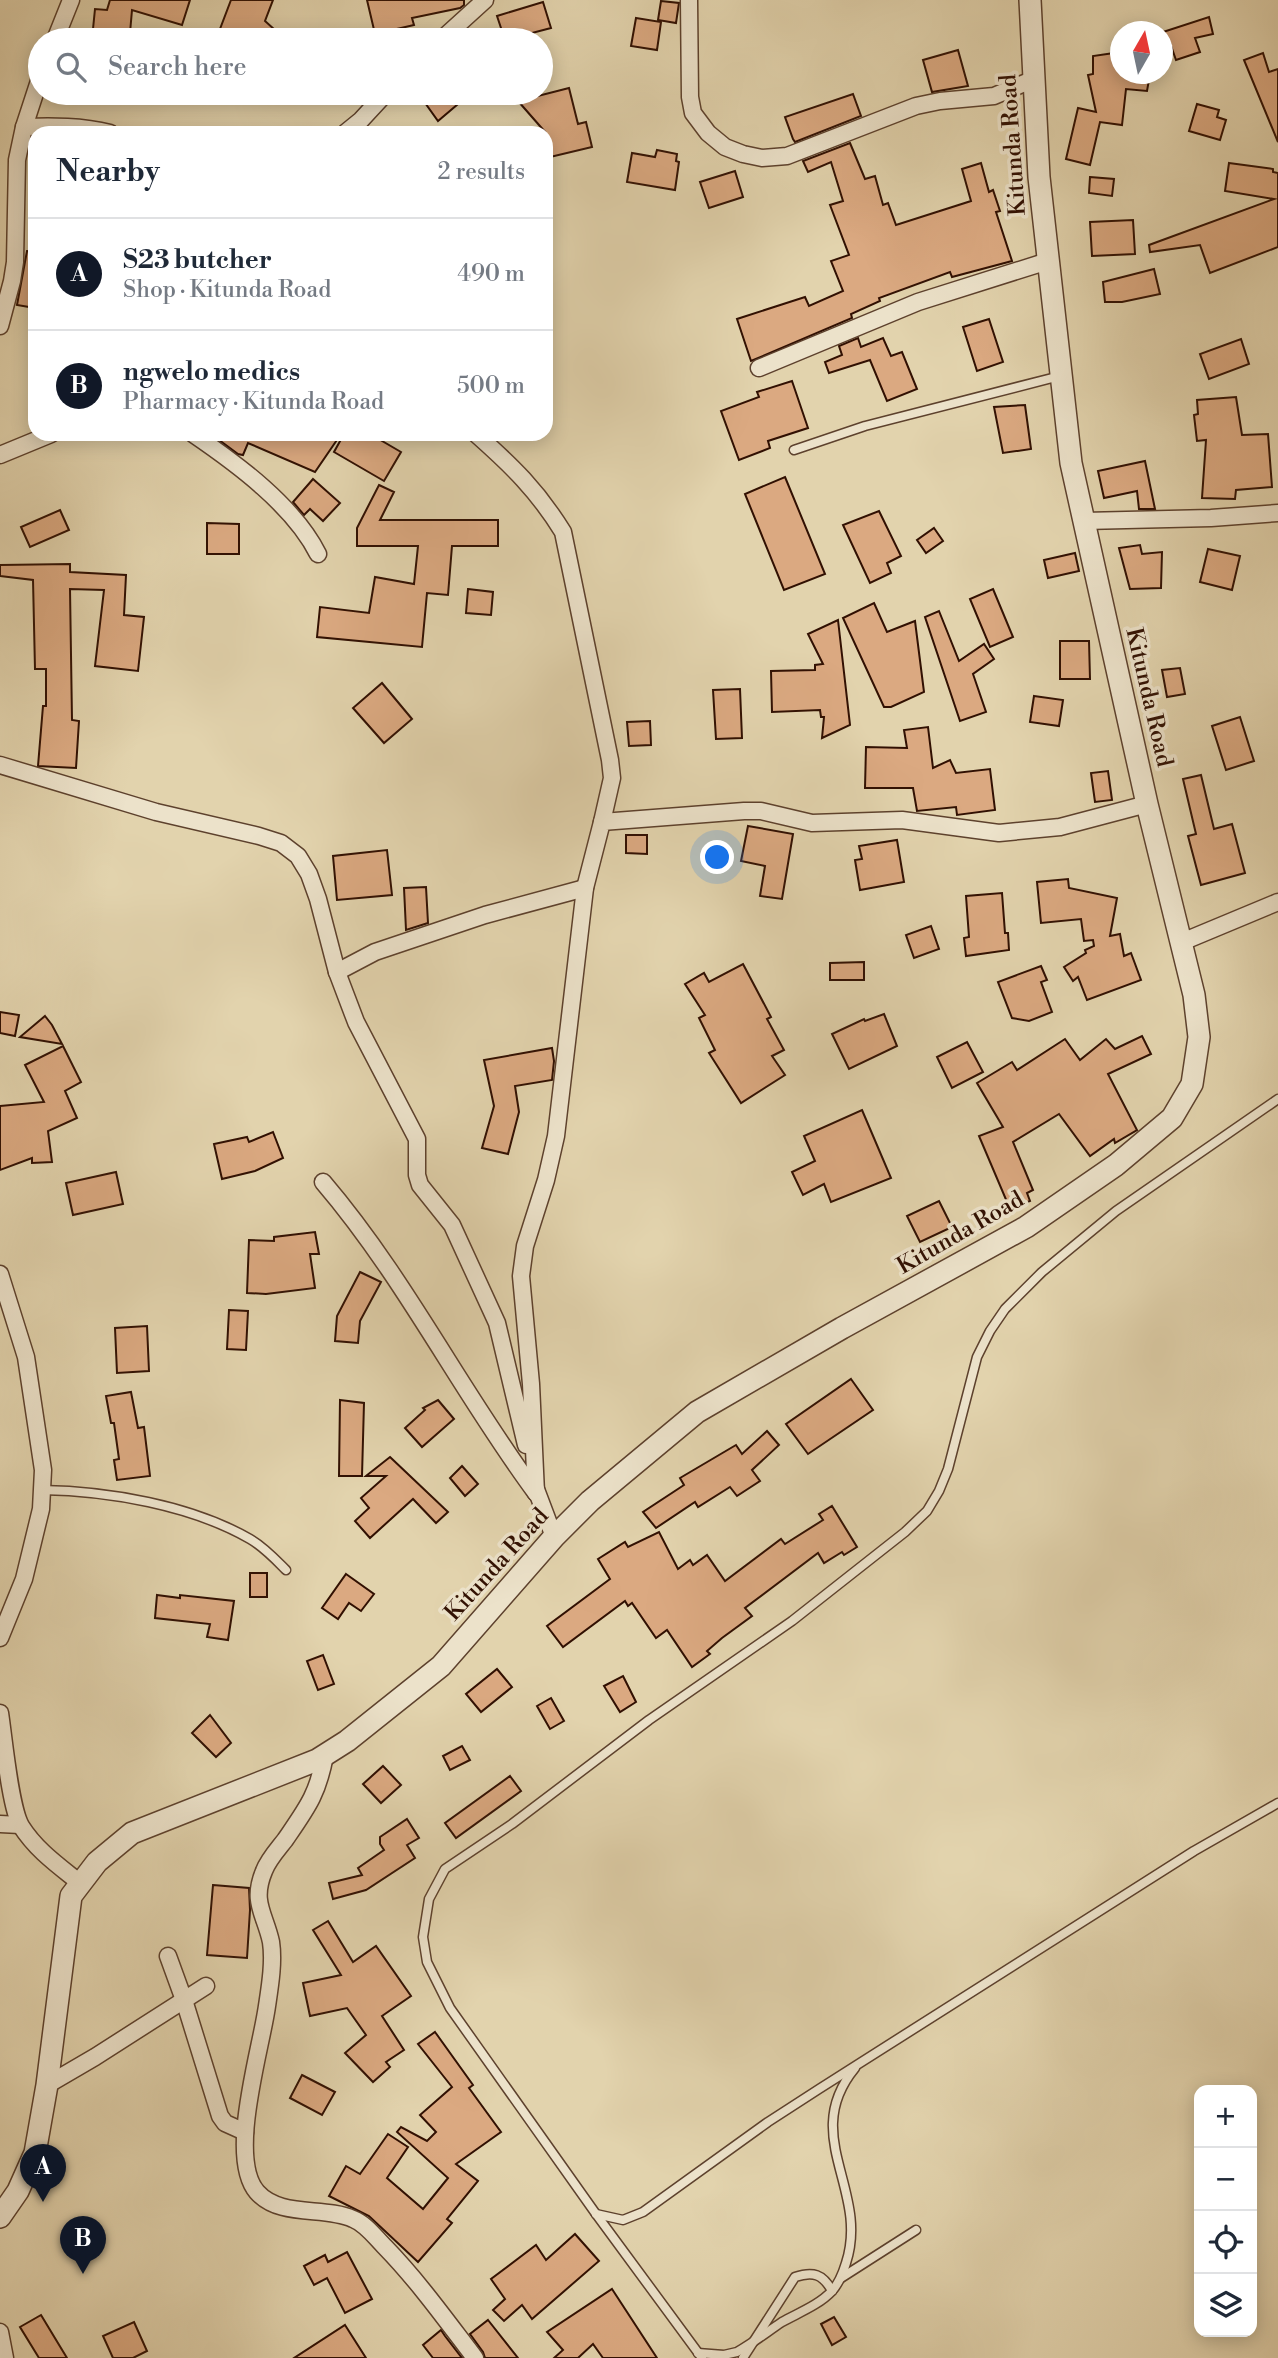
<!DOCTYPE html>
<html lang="en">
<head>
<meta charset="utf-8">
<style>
  body { margin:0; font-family:"Libre Bodoni",serif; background:#f2f2f3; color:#1f2937 }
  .controls { position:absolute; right:21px; bottom:21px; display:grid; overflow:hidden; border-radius:14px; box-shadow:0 4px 18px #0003 }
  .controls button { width:63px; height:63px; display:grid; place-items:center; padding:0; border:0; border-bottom:2px solid #e0e1e3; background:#fff; color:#1f2937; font:35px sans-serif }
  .compass { position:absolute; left:1110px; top:21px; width:63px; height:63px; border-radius:50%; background:#fff; box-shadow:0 4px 18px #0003; rotate:9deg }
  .you { position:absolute; left:718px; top:858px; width:24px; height:24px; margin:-18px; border:5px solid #fff; border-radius:50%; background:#1a73e8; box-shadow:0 0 0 10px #1a73e833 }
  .badge { display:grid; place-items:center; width:46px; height:46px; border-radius:50%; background:#111827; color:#fff; font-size:23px; font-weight:700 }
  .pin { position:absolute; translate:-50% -58px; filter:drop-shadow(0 2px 4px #0008) }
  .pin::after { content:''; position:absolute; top:37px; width:24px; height:21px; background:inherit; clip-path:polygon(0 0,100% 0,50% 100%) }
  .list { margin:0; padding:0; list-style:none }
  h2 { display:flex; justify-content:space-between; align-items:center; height:91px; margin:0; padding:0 28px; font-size:30px }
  h2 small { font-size:23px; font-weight:400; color:#747a83 }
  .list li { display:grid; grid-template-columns:46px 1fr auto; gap:21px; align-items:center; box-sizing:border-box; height:112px; padding:0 28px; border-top:2px solid #e0e1e3 }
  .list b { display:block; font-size:26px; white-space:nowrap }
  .list p { margin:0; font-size:23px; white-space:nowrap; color:#747a83 }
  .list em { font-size:23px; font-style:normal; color:#747a83 }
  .icon { flex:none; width:38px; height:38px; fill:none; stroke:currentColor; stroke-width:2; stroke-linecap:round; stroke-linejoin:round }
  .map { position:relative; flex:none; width:1278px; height:2358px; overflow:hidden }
  .search { position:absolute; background:#fff; box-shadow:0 4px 18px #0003; left:28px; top:28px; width:525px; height:77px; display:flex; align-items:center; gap:18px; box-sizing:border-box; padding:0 24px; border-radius:38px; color:#747a83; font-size:26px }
  .panel { position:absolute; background:#fff; box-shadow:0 4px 18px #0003; left:28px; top:126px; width:525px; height:315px; border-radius:21px }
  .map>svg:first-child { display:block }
  .building { fill:#dba981; stroke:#311002; stroke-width:2 }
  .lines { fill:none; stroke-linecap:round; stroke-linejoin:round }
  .service-casing { stroke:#5d412d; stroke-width:11 }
  .minor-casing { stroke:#5d412d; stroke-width:19 }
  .tertiary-casing { stroke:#5d412d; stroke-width:24 }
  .service { stroke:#ece2ca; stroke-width:8 }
  .minor { stroke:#ece2ca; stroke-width:16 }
  .tertiary { stroke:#ece2ca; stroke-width:21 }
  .labels { text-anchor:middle; stroke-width:7; stroke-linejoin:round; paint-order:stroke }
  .street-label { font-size:23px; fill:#311002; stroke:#ece2ca }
</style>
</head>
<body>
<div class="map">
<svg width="1278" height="2358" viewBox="0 0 1278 2358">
  <rect width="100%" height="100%" fill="#e2d3ad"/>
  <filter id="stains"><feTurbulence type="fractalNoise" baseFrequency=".00286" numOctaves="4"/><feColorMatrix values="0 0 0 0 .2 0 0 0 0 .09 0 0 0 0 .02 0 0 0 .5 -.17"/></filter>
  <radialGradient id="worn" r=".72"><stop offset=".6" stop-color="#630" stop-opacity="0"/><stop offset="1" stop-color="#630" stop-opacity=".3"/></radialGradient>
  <g class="building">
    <path d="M110 0H190L182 25 132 10 130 33 93 29 95 9 107 10Z"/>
    <path d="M231 0H273L265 21 286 40H230L220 29Z"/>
    <path d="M367 0H464V5L460 8 412 18 414 25 375 34Z"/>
    <path d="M661 1 679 3 676 23 658 20Z"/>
    <path d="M543 2 551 28 505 40 497 16Z"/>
    <path d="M1209 17 1213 34 1195 38 1200 52 1176 60 1170 43 1163 45V32Z"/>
    <path d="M636 18 661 22 657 50 631 46Z"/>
    <path d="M958 50 968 86 932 92 923 60Z"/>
    <path d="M1121 52V74H1150L1147 91 1126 89 1122 125 1100 122 1090 165 1066 159 1078 108 1096 112 1088 75 1093 74V56Z"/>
    <path d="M1263 53 1269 72 1278 69V142L1244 60Z"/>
    <path d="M569 88 578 124 586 122 592 147 546 158V133L518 101Z"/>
    <path d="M418 93H471L438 121Z"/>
    <path d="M853 94 861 116 795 142 793 139 785 117Z"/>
    <path d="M1197 104 1219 110 1217 117 1226 120 1220 140 1189 131Z"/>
    <path d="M850 143 865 179 875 176 883 205 888 203 896 225 971 201 962 169 981 163 989 192 993 190 1000 211 996 212 1012 261 952 277 950 272 879 298 880 301 851 314 852 318 751 361 737 319 805 297 809 306 843 291 831 261 849 255 830 205 843 201 831 162 808 172 803 161Z"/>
    <path d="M657 150 677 154 676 161 679 162 675 190 627 182 632 153 655 157Z"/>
    <path d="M1229 163 1273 169V172L1278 173V247L1210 273 1200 245 1150 252 1149 245 1274 199 1225 191Z"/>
    <path d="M735 171 743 197 709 208 700 182Z"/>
    <path d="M1090 177 1114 179 1112 196 1089 193Z"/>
    <path d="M1133 220 1135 254 1092 256 1090 222Z"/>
    <path d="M27 251 35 252V308L17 305Z"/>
    <path d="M1154 269 1160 294 1122 302H1105L1103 282Z"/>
    <path d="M989 319 1003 362 977 371 963 327Z"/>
    <path d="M858 338 861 347 883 338 891 356 902 352 917 389 887 401 870 360 829 373 825 362 842 355 839 346Z"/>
    <path d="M1241 339 1249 364 1209 379 1200 354Z"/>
    <path d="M792 381 808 428 768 441 770 448 739 460 721 411 759 397 757 392Z"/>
    <path d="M1236 397 1242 435 1268 434 1272 487 1236 490 1235 499 1202 498 1206 440 1197 441 1194 415 1198 414 1197 400Z"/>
    <path d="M1025 405 1031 449 1003 453 994 407Z"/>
    <path d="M211 434H341L315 472 248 443 243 455 238 454Z"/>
    <path d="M344 434H370L401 452 384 481 334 452Z"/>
    <path d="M1145 461 1155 509H1139L1137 491 1104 498 1098 471Z"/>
    <path d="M785 477 825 574 784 590 745 494Z"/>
    <path d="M313 479 340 503 323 521 310 509 304 515 293 502Z"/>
    <path d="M379 485 394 492 380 520H498V546H452L448 595 427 593 422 647 317 637 320 607 369 613 375 577 414 584 418 546H357V528Z"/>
    <path d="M60 510 69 530 30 547 21 527Z"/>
    <path d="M879 511 901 556 887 563 891 573 870 583 843 525Z"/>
    <path d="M207 523 239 524V554H207Z"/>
    <path d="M934 528 943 541 926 553 917 540Z"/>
    <path d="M1140 545 1142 554 1162 552 1161 588 1130 589 1119 548Z"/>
    <path d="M1208 549 1240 556 1232 590 1200 582Z"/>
    <path d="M1075 553 1079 571 1048 578 1044 560Z"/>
    <path d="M70 564V572L126 575 124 615 144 617 138 671 95 666 104 590 70 589 72 720 79 721 76 768 38 766 43 706H46V669H35L33 580 0 576V565Z"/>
    <path d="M468 589 493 592 491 615 466 613Z"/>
    <path d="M993 589 1013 637 990 647 970 599Z"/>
    <path d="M874 603 887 632 915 621 924 692 891 707H884L843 618Z"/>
    <path d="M939 611 959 661 984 644 994 659 973 674 986 712 960 721 925 617Z"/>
    <path d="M838 620 850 725 822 738 824 717H821L820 710 772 712 771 671 815 670V665L823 664 808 634Z"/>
    <path d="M1060 641H1089L1090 679H1060Z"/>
    <path d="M1180 668 1185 694 1167 697 1162 670Z"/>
    <path d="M382 683 412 719 384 743 353 708Z"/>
    <path d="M740 689 742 738 716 739 713 690Z"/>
    <path d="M1034 696 1063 700 1059 726 1030 722Z"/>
    <path d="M1240 717 1254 761 1226 770 1212 726Z"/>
    <path d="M650 721 651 745 629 746 627 722Z"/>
    <path d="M928 727 933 768 950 760 956 773 990 769 995 810 957 815 956 807 917 811 913 788H865L866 747 907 748 904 730Z"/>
    <path d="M1108 771 1112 800 1095 802 1091 773Z"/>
    <path d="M1201 775 1214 829 1232 824 1245 873 1201 885 1188 836 1196 834 1183 779Z"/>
    <path d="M748 826 793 834 782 899 760 896 765 866 741 861Z"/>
    <path d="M626 835H647V854L626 853Z"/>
    <path d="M897 840 904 882 860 890 855 860 862 859 859 846Z"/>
    <path d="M387 850 392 895 337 900 333 856Z"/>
    <path d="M1068 879 1069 888 1117 898 1110 936 1120 934 1124 956 1131 953 1141 980 1087 1000 1078 977 1073 981 1064 967 1086 953 1085 950 1094 946 1093 940 1084 941 1081 919 1041 923 1037 882Z"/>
    <path d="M426 887 428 923 406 930 404 888Z"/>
    <path d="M1002 893 1005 933H1008L1009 950 966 956 964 938 969 937 966 896Z"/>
    <path d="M931 926 939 949 914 958 906 935Z"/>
    <path d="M864 962V980H830V963Z"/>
    <path d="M743 964 771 1017 767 1019 784 1050 772 1056 785 1075 741 1103 709 1053 715 1050 699 1018 705 1015 685 984 704 973 709 982Z"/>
    <path d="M1041 966 1047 980 1041 982 1052 1012 1029 1021 1012 1018 998 982Z"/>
    <path d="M0 1012 19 1015 15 1036 0 1033Z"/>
    <path d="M884 1014 897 1046 849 1069 832 1034 864 1019 865 1021Z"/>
    <path d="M45 1016 52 1025 62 1044 20 1037Z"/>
    <path d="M1142 1036 1151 1054 1108 1074 1137 1130 1115 1143 1114 1139 1090 1156 1059 1114 1013 1142 1033 1190 1027 1193 1030 1201 1010 1209 979 1136 1003 1127 977 1083 1012 1062 1017 1070 1065 1039 1080 1060 1106 1039 1115 1049Z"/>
    <path d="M967 1042 983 1072 952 1088 937 1057Z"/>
    <path d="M63 1046 81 1082 65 1091 77 1118 48 1131 52 1162 32 1163V1158L0 1170V1106L44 1102 25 1065Z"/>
    <path d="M552 1048 554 1061 552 1080 515 1086 519 1112 508 1154 482 1148 494 1106 484 1060Z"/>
    <path d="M862 1110 891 1178 831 1202 824 1184 803 1195 792 1172 815 1161 804 1136Z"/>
    <path d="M273 1132 283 1158 255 1171 222 1179 214 1144 247 1137 249 1142Z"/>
    <path d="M116 1172 123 1204 73 1215 66 1183Z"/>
    <path d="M939 1201 952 1227 920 1242 907 1216Z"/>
    <path d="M315 1232 319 1254H310L315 1288 266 1294 247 1293 249 1240 274 1241V1237Z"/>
    <path d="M360 1272 381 1282 360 1321 358 1343 335 1341 337 1316Z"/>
    <path d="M229 1310 248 1311 246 1350 227 1349Z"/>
    <path d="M147 1326 149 1371 117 1373 115 1328Z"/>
    <path d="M851 1379 873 1410 808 1454 786 1424Z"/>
    <path d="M131 1392 138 1428 144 1427 150 1476 117 1480 114 1460 119 1459 114 1423H111L106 1396Z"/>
    <path d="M340 1400 364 1403 362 1476H339Z"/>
    <path d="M438 1400 454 1419 422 1447 405 1428 425 1410 423 1408Z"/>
    <path d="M767 1431 779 1445 752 1470 760 1481 737 1496 730 1487 698 1507 695 1502 656 1528 643 1512 684 1485 680 1478 736 1445 742 1454Z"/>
    <path d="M390 1457 448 1512 436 1523 413 1499 370 1538 355 1521 369 1508 361 1498 386 1476H366Z"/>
    <path d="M462 1466 478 1484 465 1496 450 1478Z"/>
    <path d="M832 1506 857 1547 844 1555 842 1552 824 1563 818 1553 745 1608 752 1616 722 1638 707 1651 710 1654 692 1667 667 1630 656 1638 632 1603 628 1606 625 1601 563 1647 547 1626 610 1579 598 1559 625 1542 628 1547 659 1532 678 1569 690 1560 693 1565 707 1555 725 1581 781 1539 785 1544 823 1520 819 1514Z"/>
    <rect x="250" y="1573" width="17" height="24"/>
    <path d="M346 1574 374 1594 361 1611 349 1603 338 1619 322 1608Z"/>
    <path d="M157 1595 180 1598V1595L234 1601 228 1640 207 1637 210 1624 155 1618Z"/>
    <path d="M323 1655 334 1684 318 1690 307 1661Z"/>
    <path d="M497 1669 512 1687 481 1712 466 1694Z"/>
    <path d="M623 1676 636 1702 620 1712 604 1686Z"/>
    <path d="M551 1698 564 1721 550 1729 537 1706Z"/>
    <path d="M210 1715 231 1743 216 1757 192 1733Z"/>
    <path d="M462 1746 470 1760 450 1770 443 1756Z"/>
    <path d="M383 1766 401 1785 381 1803 363 1784Z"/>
    <path d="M510 1776 521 1791 456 1838 445 1823Z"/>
    <path d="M407 1819 419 1838 407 1845 415 1858 366 1890 333 1899 329 1883 362 1875 358 1868 384 1850 380 1844V1837Z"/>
    <path d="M213 1885 249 1888 250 1910 247 1958 207 1955Z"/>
    <path d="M328 1921 353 1962 376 1946 411 1996 382 2016 404 2050 386 2062 390 2067 373 2082 345 2053 366 2035 347 2008 310 2016 303 1983 341 1975 313 1930Z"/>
    <path d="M435 2032 473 2085 469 2088 501 2132 456 2164 478 2181 447 2219 452 2223 418 2262 369 2216 329 2196 346 2166 360 2174 388 2134 408 2147 387 2178 423 2209 448 2178 397 2132 401 2127 427 2141 436 2132 420 2115 452 2087 418 2044Z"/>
    <path d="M302 2075 335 2092 322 2115 290 2098Z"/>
    <path d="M575 2234 599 2261 532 2319 522 2305 504 2321 493 2310 505 2299 491 2279 536 2245 546 2260Z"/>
    <path d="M347 2252 372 2299 345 2313 327 2278 314 2285 304 2266 325 2255 328 2262Z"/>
    <path d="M612 2289 657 2358H603L593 2344 578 2358H554L563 2350 547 2332Z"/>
    <path d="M41 2315 67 2358H39L20 2327Z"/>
    <path d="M834 2317 846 2337 832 2345 821 2324Z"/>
    <path d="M488 2320 518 2358H485L483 2352 470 2334Z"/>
    <path d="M134 2322 147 2351 133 2358H113L103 2336Z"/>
    <path d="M345 2325 366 2358H294Z"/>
    <path d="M441 2330 445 2336 462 2358H433L423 2345Z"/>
  </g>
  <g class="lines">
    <defs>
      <g id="service">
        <path d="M794 450 865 426 1060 376"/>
        <path d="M42 1490C108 1491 191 1505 250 1539 264 1547 275 1559 286 1570"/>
        <path d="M596 2214 623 2220 643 2212 768 2122 819 2089 1194 1851 1278 1803"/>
        <path d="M841 2278 916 2230"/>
        <path d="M698 2353 724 2355 737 2352C753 2343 767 2332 782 2322 798 2313 819 2305 832 2291 839 2283 843 2273 846 2263 870 2190 799 2136 855 2068"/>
        <path d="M702 2358 596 2214 450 2008 427 1962 423 1937 429 1899 445 1869 512 1824 649 1720 792 1621 905 1532 927 1511 939 1491 948 1469 977 1357 990 1331 1005 1309 1042 1272 1116 1211 1278 1099"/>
        <path d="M743 2358 795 2277C813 2271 823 2274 832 2291"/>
      </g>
      <g id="minor">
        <path d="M689 0 690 97 693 113 708 133 725 147 743 154 762 158 787 156 916 106 940 101 994 96 1034 79"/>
        <path d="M55 40 71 0"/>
        <path d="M441 40 485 0"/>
        <path d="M24 127C53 126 82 126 110 133"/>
        <path d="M345 133 361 120 386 93"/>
        <path d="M0 326 12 281 15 262 17 160 24 127 40 78"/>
        <path d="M759 368 918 302 1048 261"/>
        <path d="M193 434C237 464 294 506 318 554"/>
        <path d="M476 434C512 466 537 490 563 532L610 760 612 778 602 822"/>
        <path d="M0 455 51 434"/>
        <path d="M1084 521 1211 518 1278 513"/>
        <path d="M0 765 156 812 259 836 281 843 298 856 309 874 318 899 337 972 356 1022 417 1139V1175L420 1185 452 1225 497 1323 526 1445"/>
        <path d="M1182 942 1278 902"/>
        <path d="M337 972 375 952 485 915 585 888"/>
        <path d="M323 1182C405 1278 461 1392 536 1493"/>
        <path d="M0 1274 26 1357 43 1470 41 1509 24 1579 0 1638"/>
        <path d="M534 1484 554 1537"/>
        <path d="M536 1493 531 1384 521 1276 525 1246 546 1180 556 1136 585 888 602 822 744 811H761L812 823 902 820 999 833 1060 827 1147 804"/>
        <path d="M0 1713C4 1739 10 1807 21 1826 36 1850 59 1866 80 1883"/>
        <path d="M325 1755C318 1794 307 1808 285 1840 278 1849 268 1860 264 1871 251 1902 265 1914 271 1942 274 1962 270 1986 267 2006 261 2050 227 2157 257 2192 280 2218 324 2206 353 2219 366 2224 375 2237 385 2247 418 2281 446 2320 475 2358"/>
        <path d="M0 1824 20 1825"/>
        <path d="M168 1956 184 2000 220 2116 225 2123 245 2132"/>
        <path d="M47 2085 95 2057 206 1986"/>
        <path d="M0 2332 5 2358"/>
      </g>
      <path id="tertiary" d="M0 2217 18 2191 35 2153 47 2085 71 1896 97 1862 132 1833 317 1760 347 1741 441 1666 554 1537 590 1501 697 1412 842 1328 1026 1227 1116 1165 1172 1118 1192 1084 1199 1037 1194 995 1147 804 1071 463 1039 177 1030 0"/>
    </defs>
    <use href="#service" class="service-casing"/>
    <use href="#minor" class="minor-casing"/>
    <use href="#tertiary" class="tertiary-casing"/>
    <use href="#service" class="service"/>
    <use href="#minor" class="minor"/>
    <use href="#tertiary" class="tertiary"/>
  </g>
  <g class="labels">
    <g class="street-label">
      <text transform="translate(1012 145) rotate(-94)" y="8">Kitunda Road</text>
      <text transform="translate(1150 697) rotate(77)" y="8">Kitunda Road</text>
      <text transform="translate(960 1232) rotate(-30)" y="8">Kitunda Road</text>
      <text transform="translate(496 1564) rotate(-48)" y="8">Kitunda Road</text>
    </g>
  </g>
  <rect width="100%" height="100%" filter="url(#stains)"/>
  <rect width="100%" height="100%" fill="url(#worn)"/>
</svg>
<div class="controls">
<button>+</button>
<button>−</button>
<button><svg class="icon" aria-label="locate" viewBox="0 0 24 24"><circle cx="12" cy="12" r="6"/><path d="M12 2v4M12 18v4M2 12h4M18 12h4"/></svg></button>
<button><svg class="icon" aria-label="layers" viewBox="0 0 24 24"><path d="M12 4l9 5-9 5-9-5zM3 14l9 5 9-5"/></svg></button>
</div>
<svg class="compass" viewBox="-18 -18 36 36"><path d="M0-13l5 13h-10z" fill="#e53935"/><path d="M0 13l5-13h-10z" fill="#747a83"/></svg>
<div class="you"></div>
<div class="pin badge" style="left:43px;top:2202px">A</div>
<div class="pin badge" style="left:83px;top:2274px">B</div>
<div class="search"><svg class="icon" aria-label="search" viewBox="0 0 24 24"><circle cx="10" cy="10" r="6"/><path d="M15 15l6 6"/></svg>Search here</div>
<section class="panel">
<h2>Nearby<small>2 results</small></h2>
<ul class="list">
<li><span class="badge">A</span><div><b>S23 butcher</b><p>Shop · Kitunda Road</p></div><em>490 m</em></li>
<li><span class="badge">B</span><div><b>ngwelo medics</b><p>Pharmacy · Kitunda Road</p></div><em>500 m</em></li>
</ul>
</section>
</div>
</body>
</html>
